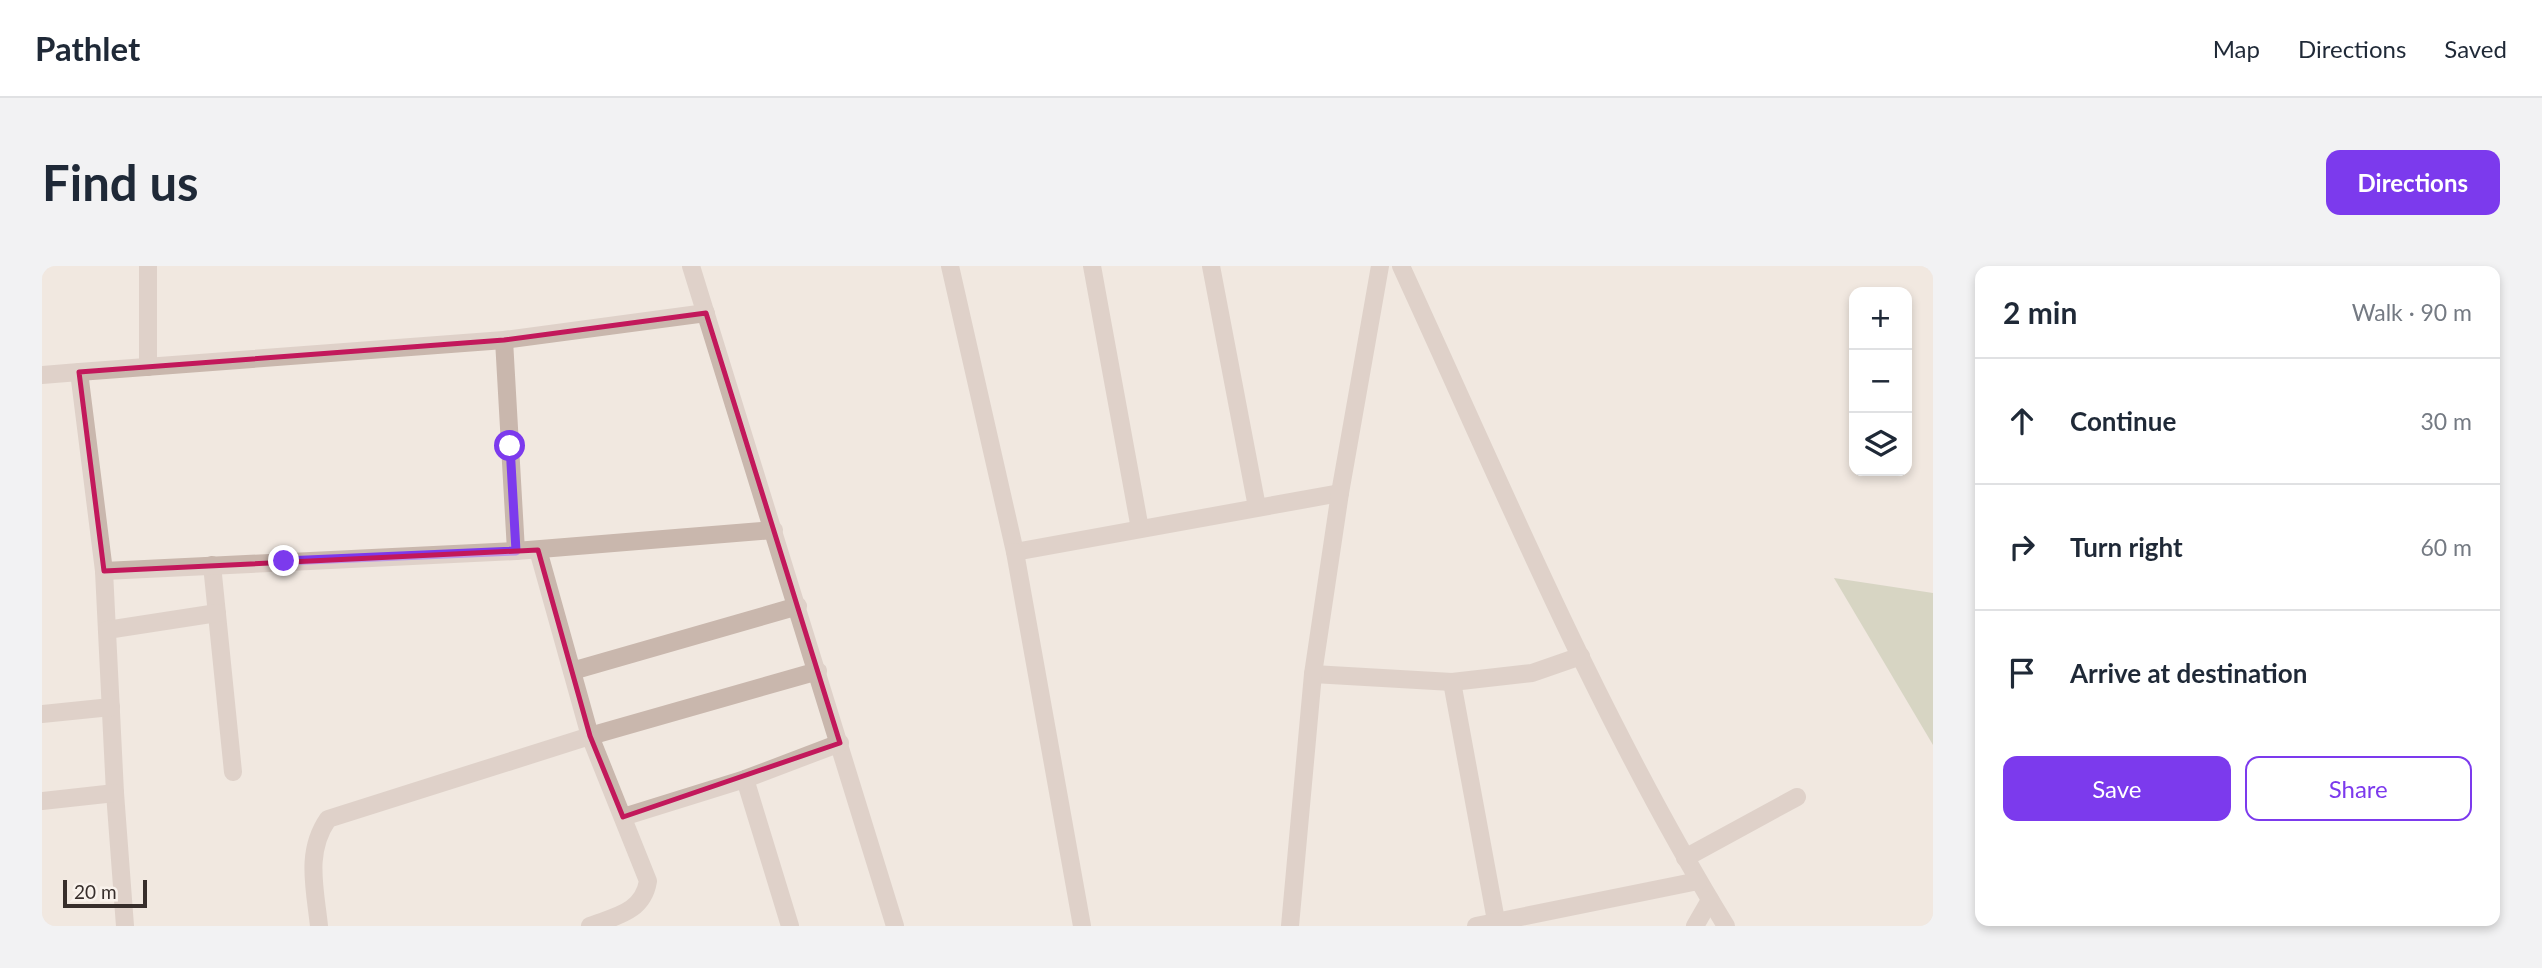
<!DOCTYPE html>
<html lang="en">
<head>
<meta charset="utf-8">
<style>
  body { margin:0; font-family:Lato,sans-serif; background:#f2f2f3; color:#1f2937 }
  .controls { position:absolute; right:21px; top:21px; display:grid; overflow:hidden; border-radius:14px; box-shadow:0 4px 10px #0003 }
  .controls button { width:63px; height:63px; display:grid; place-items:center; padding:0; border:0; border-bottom:2px solid #e0e1e3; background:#fff; color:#1f2937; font:35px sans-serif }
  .scale { position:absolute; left:21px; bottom:18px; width:84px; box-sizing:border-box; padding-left:7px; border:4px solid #372e2b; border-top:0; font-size:19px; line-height:24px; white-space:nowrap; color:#372e2b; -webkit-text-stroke:5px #f9f2ec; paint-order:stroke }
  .stop { position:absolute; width:21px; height:21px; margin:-16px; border:5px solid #7c3aed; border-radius:50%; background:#fff }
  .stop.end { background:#7c3aed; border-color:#fff; box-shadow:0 2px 7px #0008 }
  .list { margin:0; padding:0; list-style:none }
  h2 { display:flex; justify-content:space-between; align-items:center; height:91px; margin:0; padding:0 28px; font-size:30px }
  h2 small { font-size:23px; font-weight:400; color:#747a83 }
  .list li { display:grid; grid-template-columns:46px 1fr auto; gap:21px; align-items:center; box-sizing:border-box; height:126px; padding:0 28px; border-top:2px solid #e0e1e3 }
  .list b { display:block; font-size:26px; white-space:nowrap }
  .list em { font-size:23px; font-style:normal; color:#747a83 }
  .actions { display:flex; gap:14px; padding:21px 28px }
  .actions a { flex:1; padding:16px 0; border:2px solid #7c3aed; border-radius:14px; text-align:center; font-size:24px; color:#7c3aed }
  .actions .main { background:#7c3aed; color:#fff }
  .icon { flex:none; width:38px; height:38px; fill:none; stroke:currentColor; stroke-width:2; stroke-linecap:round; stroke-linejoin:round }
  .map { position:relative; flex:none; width:1891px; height:660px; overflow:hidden; border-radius:14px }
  header { display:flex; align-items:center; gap:42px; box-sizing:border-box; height:98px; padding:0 35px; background:#fff; border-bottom:2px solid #e0e1e3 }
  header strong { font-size:33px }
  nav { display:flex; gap:38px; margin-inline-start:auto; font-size:24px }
  .intro { display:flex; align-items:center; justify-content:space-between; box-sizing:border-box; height:168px; padding:0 42px }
  h1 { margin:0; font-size:49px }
  .button { padding:18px 32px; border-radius:14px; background:#7c3aed; color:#fff; font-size:24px; font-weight:700 }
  main { display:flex; gap:42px; padding:0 42px }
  aside { flex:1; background:#fff; border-radius:14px; box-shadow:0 4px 10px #0003 }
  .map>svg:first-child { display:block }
  .green { fill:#b8bfa1 }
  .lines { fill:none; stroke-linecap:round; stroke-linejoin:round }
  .minor { stroke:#c9b7ad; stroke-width:18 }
  .route { stroke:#7c3aed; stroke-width:9 }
  .marked { fill:none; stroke:#c2185b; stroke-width:5; stroke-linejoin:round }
</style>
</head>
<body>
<header>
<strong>Pathlet</strong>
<nav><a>Map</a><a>Directions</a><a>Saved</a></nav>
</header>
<div class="intro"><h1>Find us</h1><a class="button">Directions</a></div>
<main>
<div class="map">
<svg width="1891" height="660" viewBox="0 0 1891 660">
  <rect width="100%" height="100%" fill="#f1e8e0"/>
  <path class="green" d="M1792 312 1891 327V479Z"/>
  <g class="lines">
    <g class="minor">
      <path d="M649 0 853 660"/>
      <path d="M908 0 973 286 1298 227"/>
      <path d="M1050 0 1098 263"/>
      <path d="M1169 0 1215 241"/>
      <path d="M1359 0C1461 222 1556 451 1684 660"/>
      <path d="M462 74 474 285"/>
      <path d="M106 101V0"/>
      <path d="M37 106 462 74 664 47"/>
      <path d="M0 109 37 106 62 305 73 527 83 660"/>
      <path d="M496 284 548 470 606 615C601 646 574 650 548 660"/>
      <path d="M973 286 1040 660"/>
      <path d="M170 299 191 506"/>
      <path d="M62 305 474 285 732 264"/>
      <path d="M65 364 175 347"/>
      <path d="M530 405 756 340"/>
      <path d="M1271 408 1410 416 1490 407 1539 390"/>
      <path d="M1410 416 1455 660"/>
      <path d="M0 448 69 441"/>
      <path d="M703 513 748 660"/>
      <path d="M0 535 73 527"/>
      <path d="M581 551 703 513 798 477"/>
      <path d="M1643 592 1755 531"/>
      <path d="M277 660C273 622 263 586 286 553L548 470 776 405"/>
      <path d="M1248 660 1271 408 1298 227 1338 0"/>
      <path d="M1434 660 1656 615"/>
      <path d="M1653 660 1668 634"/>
    </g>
  </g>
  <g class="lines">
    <path class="route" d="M242 295 474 285 468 180"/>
  </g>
  <path d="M0 0H1891V660H0ZM664 47 798 477 581 551 548 470 496 284 62 305 37 106 462 74Z" fill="#f1e8e0" fill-opacity=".55" fill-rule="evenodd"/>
  <path class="marked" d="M664 47 798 477 581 551 548 470 496 284 62 305 37 106 462 74Z"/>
</svg>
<div class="controls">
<button>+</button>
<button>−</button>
<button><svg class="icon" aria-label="layers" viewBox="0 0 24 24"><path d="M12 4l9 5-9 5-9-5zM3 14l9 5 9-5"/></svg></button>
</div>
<div class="scale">20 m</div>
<div class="stop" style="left:468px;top:180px"></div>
<div class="stop end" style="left:242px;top:295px"></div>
</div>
<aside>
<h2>2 min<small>Walk · 90 m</small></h2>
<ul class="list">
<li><svg class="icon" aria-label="ahead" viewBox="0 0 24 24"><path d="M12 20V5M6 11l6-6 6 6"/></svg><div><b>Continue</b></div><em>30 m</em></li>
<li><svg class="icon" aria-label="right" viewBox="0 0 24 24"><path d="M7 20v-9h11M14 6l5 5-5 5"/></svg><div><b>Turn right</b></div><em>60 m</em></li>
<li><svg class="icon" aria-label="arrive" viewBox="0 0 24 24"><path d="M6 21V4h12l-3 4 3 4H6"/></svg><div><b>Arrive at destination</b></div></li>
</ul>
<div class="actions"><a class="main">Save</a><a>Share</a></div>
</aside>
</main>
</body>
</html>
